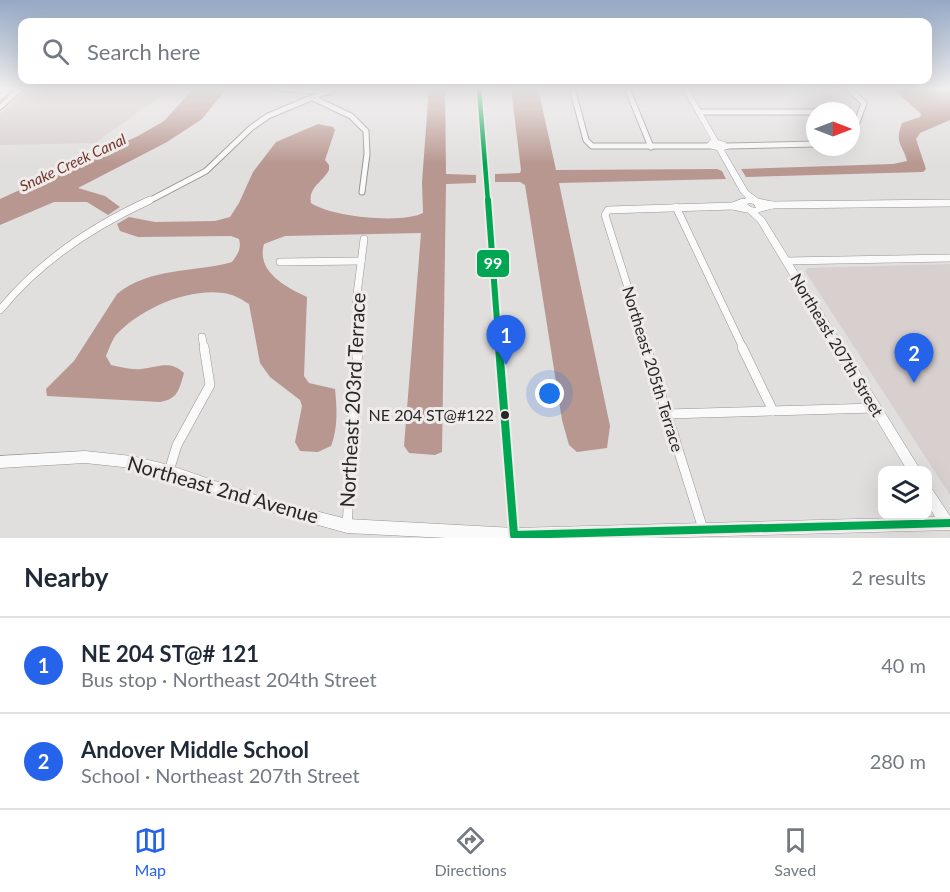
<!DOCTYPE html>
<html lang="en">
<head>
<meta charset="utf-8">
<style>
  body { margin:0; font-family:Lato,sans-serif; background:#f6f6f7; color:#1f2937 }
  .controls { position:absolute; right:18px; bottom:18px; display:grid; overflow:hidden; border-radius:12px; box-shadow:0 6px 24px #0002 }
  .controls button { width:54px; height:54px; display:grid; place-items:center; padding:0; border:0; border-bottom:2px solid #e0e1e3; background:#fff; color:#1f2937; font:30px sans-serif }
  .compass { position:absolute; left:806px; top:102px; width:54px; height:54px; border-radius:50%; background:#fff; box-shadow:0 6px 24px #0002; rotate:90deg }
  .you { position:absolute; left:550px; top:394px; width:21px; height:21px; margin:-15px; border:4px solid #fff; border-radius:50%; background:#1a73e8; box-shadow:0 0 0 9px #1a73e833 }
  .badge { display:grid; place-items:center; width:39px; height:39px; border-radius:50%; background:#2563eb; color:#fff; font-size:20px; font-weight:700 }
  .pin { position:absolute; translate:-50% -50px; filter:drop-shadow(0 2px 3px #0008) }
  .pin::after { content:''; position:absolute; top:32px; width:21px; height:18px; background:inherit; clip-path:polygon(0 0,100% 0,50% 100%) }
  .list { margin:0; padding:0; list-style:none }
  h2 { display:flex; justify-content:space-between; align-items:center; height:78px; margin:0; padding:0 24px; font-size:26px }
  h2 small { font-size:20px; font-weight:400; color:#747a83 }
  .list li { display:grid; grid-template-columns:39px 1fr auto; gap:18px; align-items:center; box-sizing:border-box; height:96px; padding:0 24px; border-top:2px solid #e0e1e3 }
  .list b { display:block; font-size:22px; white-space:nowrap }
  .list p { margin:0; font-size:20px; white-space:nowrap; color:#747a83 }
  .list em { font-size:20px; font-style:normal; color:#747a83 }
  .icon { flex:none; width:33px; height:33px; fill:none; stroke:currentColor; stroke-width:2; stroke-linecap:round; stroke-linejoin:round }
  .map { position:relative; flex:none; width:950px; height:538px; overflow:hidden }
  .search { position:absolute; background:#fff; box-shadow:0 6px 24px #0002; left:18px; right:18px; top:18px; height:66px; display:flex; align-items:center; gap:15px; box-sizing:border-box; padding:0 21px; border-radius:12px; color:#747a83; font-size:22px }
  .sheet { height:270px; background:#fff }
  nav { display:flex; justify-content:space-around; align-items:center; box-sizing:border-box; height:84px; border-top:2px solid #e0e1e3; background:#fff; font-size:16px; color:#747a83 }
  nav a { display:grid; justify-items:center; gap:3px }
  nav .on { color:#2563eb }
  .map>svg:first-child { display:block }
  .built { fill:#d8d0cf }
  .water { fill:#b89790 }
  .lines { fill:none; stroke-linecap:round; stroke-linejoin:round }
  .minor-far2-casing { stroke:#969494; stroke-width:7 }
  .minor-far1-casing { stroke:#969494; stroke-width:8 }
  .minor-casing { stroke:#969494; stroke-width:10 }
  .tertiary-casing { stroke:#969494; stroke-width:1 }
  .primary-casing { stroke:#969494; stroke-width:2 }
  .minor-far2 { stroke:#fafafa; stroke-width:5 }
  .minor-far1 { stroke:#fafafa; stroke-width:7 }
  .minor { stroke:#fafafa; stroke-width:9 }
  .tertiary { fill:#fafafa; fill-rule:evenodd }
  .primary { fill:#fafafa; fill-rule:evenodd }
  .bus-1-far2-casing { stroke:#efebea; stroke-width:8 }
  .bus-1-far1-casing { stroke:#efebea; stroke-width:10 }
  .bus-1-casing { stroke:#efebea; stroke-width:12 }
  .bus-1-far2 { stroke:#00a651; stroke-width:4.5 }
  .bus-1-far1 { stroke:#00a651; stroke-width:6 }
  .bus-1 { stroke:#00a651; stroke-width:8 }
  .bus-dot { fill:#282626; stroke:#efebea; stroke-width:2 }
  .labels { text-anchor:middle; stroke-width:6; stroke-linejoin:round; paint-order:stroke }
  .far-water-label { font-size:15px; font-style:italic; fill:#73352a; stroke:#efebea }
  .street-label { font-size:16px; fill:#282626; stroke:#efebea }
  .near-bus-label { font-size:16px; fill:#282626; stroke:#efebea; text-anchor:end }
  .near-street-label { font-size:20px; fill:#282626; stroke:#efebea }
  .line-badge { stroke:#efebea; stroke-width:2 }
  .badge-label { font-size:16px; text-anchor:middle; font-weight:bold; fill:#fff }
</style>
</head>
<body>
<div class="map">
<svg width="950" height="538" viewBox="0 0 950 538">
  <rect width="100%" height="100%" fill="#e1dede"/>
  <g class="built">
    <path d="M29 88H172L95 143 0 145V114Z"/>
    <path d="M950 264V495L805 271 808 268Z"/>
  </g>
  <g class="water">
    <path d="M194 88H227L202 119 167 142 78 188 105 196 120 207 108 215 87 202H54L0 225V199L138 136 164 121Z"/>
    <path d="M429 88H445L446 174 476 175V183L446 184 442 452 435 455 409 453 404 446 421 233 285 236 264 244C256 272 286 287 307 297L304 376 309 383 335 389C337 408 338 428 331 446L318 452 300 451 295 442 302 406 300 400 270 377 260 363 249 304C241 299 233 294 223 293 187 288 140 309 116 335 112 340 109 349 106 356L111 365C121 367 131 370 141 369 159 367 170 360 184 373 179 390 178 399 160 402L47 396 46 389 74 361 117 294C150 267 193 273 232 262 237 255 242 249 239 239L231 236 138 237 120 231 117 224 129 217 155 222 215 221 230 217 239 203 253 172 276 142 318 124 333 127 335 130 325 160 329 165V170C323 182 308 187 311 203 331 217 402 224 423 213L422 182Z"/>
    <path d="M511 88H538L556 170 717 169 722 171 726 179 559 183 610 426 607 448 577 452 569 445 562 420 525 185 520 182H495V174L520 173 521 170Z"/>
    <path d="M893 88H950V120L920 133 916 139 926 169 923 172 746 177 741 169 893 164 907 161C903 144 894 144 902 123L920 117 921 114Z"/>
  </g>
  <g class="lines">
    <defs>
      <g id="minor-far2">
        <path d="M274 88 329 92"/>
        <path d="M479 88 488 202"/>
        <path d="M572 88 586 140 592 146H711"/>
        <path d="M627 88 651 147"/>
        <path d="M848 88 864 103 851 139"/>
        <path d="M0 90 2 88"/>
        <path d="M315 99 351 116 366 131 367 154 362 192"/>
        <path d="M699 112H815"/>
        <path d="M726 146 815 144"/>
        <path d="M147 202 206 171 251 128 268 116 335 88"/>
      </g>
      <g id="minor-far1">
        <path d="M488 200 499 348"/>
        <path d="M743 202 733 206 747 209"/>
        <path d="M757 202 772 205 761 208"/>
        <path d="M772 205 950 203"/>
        <path d="M676 207 743 348"/>
        <path d="M786 261 950 258"/>
        <path d="M280 262 361 261"/>
        <path d="M0 310C40 261 93 226 150 200"/>
        <path d="M202 337 204 348"/>
        <path d="M358 348 360 322 356 302 364 239"/>
        <path d="M647 348 605 215 608 210 733 206"/>
      </g>
      <g id="minor">
        <path d="M499 347 514 535"/>
        <path d="M646 347 703 529"/>
        <path d="M742 347 773 411"/>
        <path d="M667 414 875 408"/>
        <path d="M169 471 177 445 210 385 204 347"/>
        <path d="M347 526 358 347"/>
      </g>
      <g id="tertiary">
        <path d="M682 88H688L718 140 725 142 730 148 724 150 748 191 760 200 765 209 758 213 764 218 918 466 920 470H907L758 222 740 205 739 203 746 198 741 193 717 150 712 149 707 144 711 139ZM749 203 754 204 756 208 751 207 747 204Z"/>
        <path d="M85 451 132 456 169 465 264 498 347 519 514 528 935 517 928 504V487L932 489 950 516V530L646 538H447L347 533 264 510 169 477 132 468 85 463 0 468V456Z"/>
      </g>
      <g id="primary">
        <path d="M7 88H14L0 100V94Z"/>
        <path d="M18 88H25L0 110V104Z"/>
      </g>
    </defs>
    <use href="#minor-far2" class="minor-far2-casing"/>
    <use href="#minor-far1" class="minor-far1-casing"/>
    <use href="#minor" class="minor-casing"/>
    <use href="#tertiary" class="tertiary-casing"/>
    <use href="#primary" class="primary-casing"/>
    <use href="#minor-far2" class="minor-far2"/>
    <use href="#minor-far1" class="minor-far1"/>
    <use href="#minor" class="minor"/>
    <use href="#tertiary" class="tertiary"/>
    <use href="#primary" class="primary"/>
    <defs>
      <path id="bus-1-far2" d="M479 88 488 202"/>
      <path id="bus-1-far1" d="M488 200 499 348"/>
      <path id="bus-1" d="M499 347 514 535 950 523"/>
    </defs>
    <use href="#bus-1-far2" class="bus-1-far2-casing"/>
    <use href="#bus-1-far1" class="bus-1-far1-casing"/>
    <use href="#bus-1" class="bus-1-casing"/>
    <use href="#bus-1-far2" class="bus-1-far2"/>
    <use href="#bus-1-far1" class="bus-1-far1"/>
    <use href="#bus-1" class="bus-1"/>
  </g>
  <linearGradient id="sky" x2="0" y2="1"><stop stop-color="#95a8c5"/><stop offset="0.54" stop-color="#f2f0f0"/><stop offset="1" stop-color="#f2f0f0" stop-opacity="0"/></linearGradient>
  <rect width="950" height="164" fill="url(#sky)"/>
  <circle class="bus-dot" cx="505" cy="415" r="5"/>
  <g class="labels">
    <g class="far-water-label">
      <text transform="translate(73 163) rotate(-25)" y="5">Snake Creek Canal</text>
    </g>
    <g class="street-label">
      <text transform="translate(837 345) rotate(59)" y="6">Northeast 207th Street</text>
      <text transform="translate(653 369) rotate(73)" y="6">Northeast 205th Terrace</text>
    </g>
    <g class="near-bus-label">
      <text x="494" y="421">NE 204 ST@#122</text>
    </g>
    <g class="near-street-label">
      <text transform="translate(353 400) rotate(-87)" y="7">Northeast 203rd Terrace</text>
      <text transform="translate(223 490) rotate(16)" y="7">Northeast 2nd Avenue</text>
    </g>
  </g>
  <rect class="line-badge" x="476" y="249" width="34" height="29" rx="6" fill="#00a651"/>
  <g class="badge-label">
    <text x="493" y="269">99</text>
  </g>
</svg>
<div class="controls">
<button><svg class="icon" aria-label="layers" viewBox="0 0 24 24"><path d="M12 4l9 5-9 5-9-5zM3 14l9 5 9-5"/></svg></button>
</div>
<svg class="compass" viewBox="-18 -18 36 36"><path d="M0-13l5 13h-10z" fill="#e53935"/><path d="M0 13l5-13h-10z" fill="#747a83"/></svg>
<div class="you"></div>
<div class="pin badge" style="left:506px;top:365px">1</div>
<div class="pin badge" style="left:914px;top:383px">2</div>
<div class="search"><svg class="icon" aria-label="search" viewBox="0 0 24 24"><circle cx="10" cy="10" r="6"/><path d="M15 15l6 6"/></svg>Search here</div>
</div>
<section class="sheet">
<h2>Nearby<small>2 results</small></h2>
<ul class="list">
<li><span class="badge">1</span><div><b>NE 204 ST@# 121</b><p>Bus stop · Northeast 204th Street</p></div><em>40 m</em></li>
<li><span class="badge">2</span><div><b>Andover Middle School</b><p>School · Northeast 207th Street</p></div><em>280 m</em></li>
</ul>
</section>
<nav>
<a class="on"><svg class="icon" aria-label="map" viewBox="0 0 24 24"><path d="M3 6l6-2 6 2 6-2v14l-6 2-6-2-6 2zM9 4v14M15 6v14"/></svg>Map</a>
<a><svg class="icon" aria-label="directions" viewBox="0 0 24 24"><path d="M12 3l9 9-9 9-9-9zM9 14v-3h6M13 9l2 2-2 2"/></svg>Directions</a>
<a><svg class="icon" aria-label="saved" viewBox="0 0 24 24"><path d="M7 4h10v16l-5-4-5 4z"/></svg>Saved</a>
</nav>
</body>
</html>
